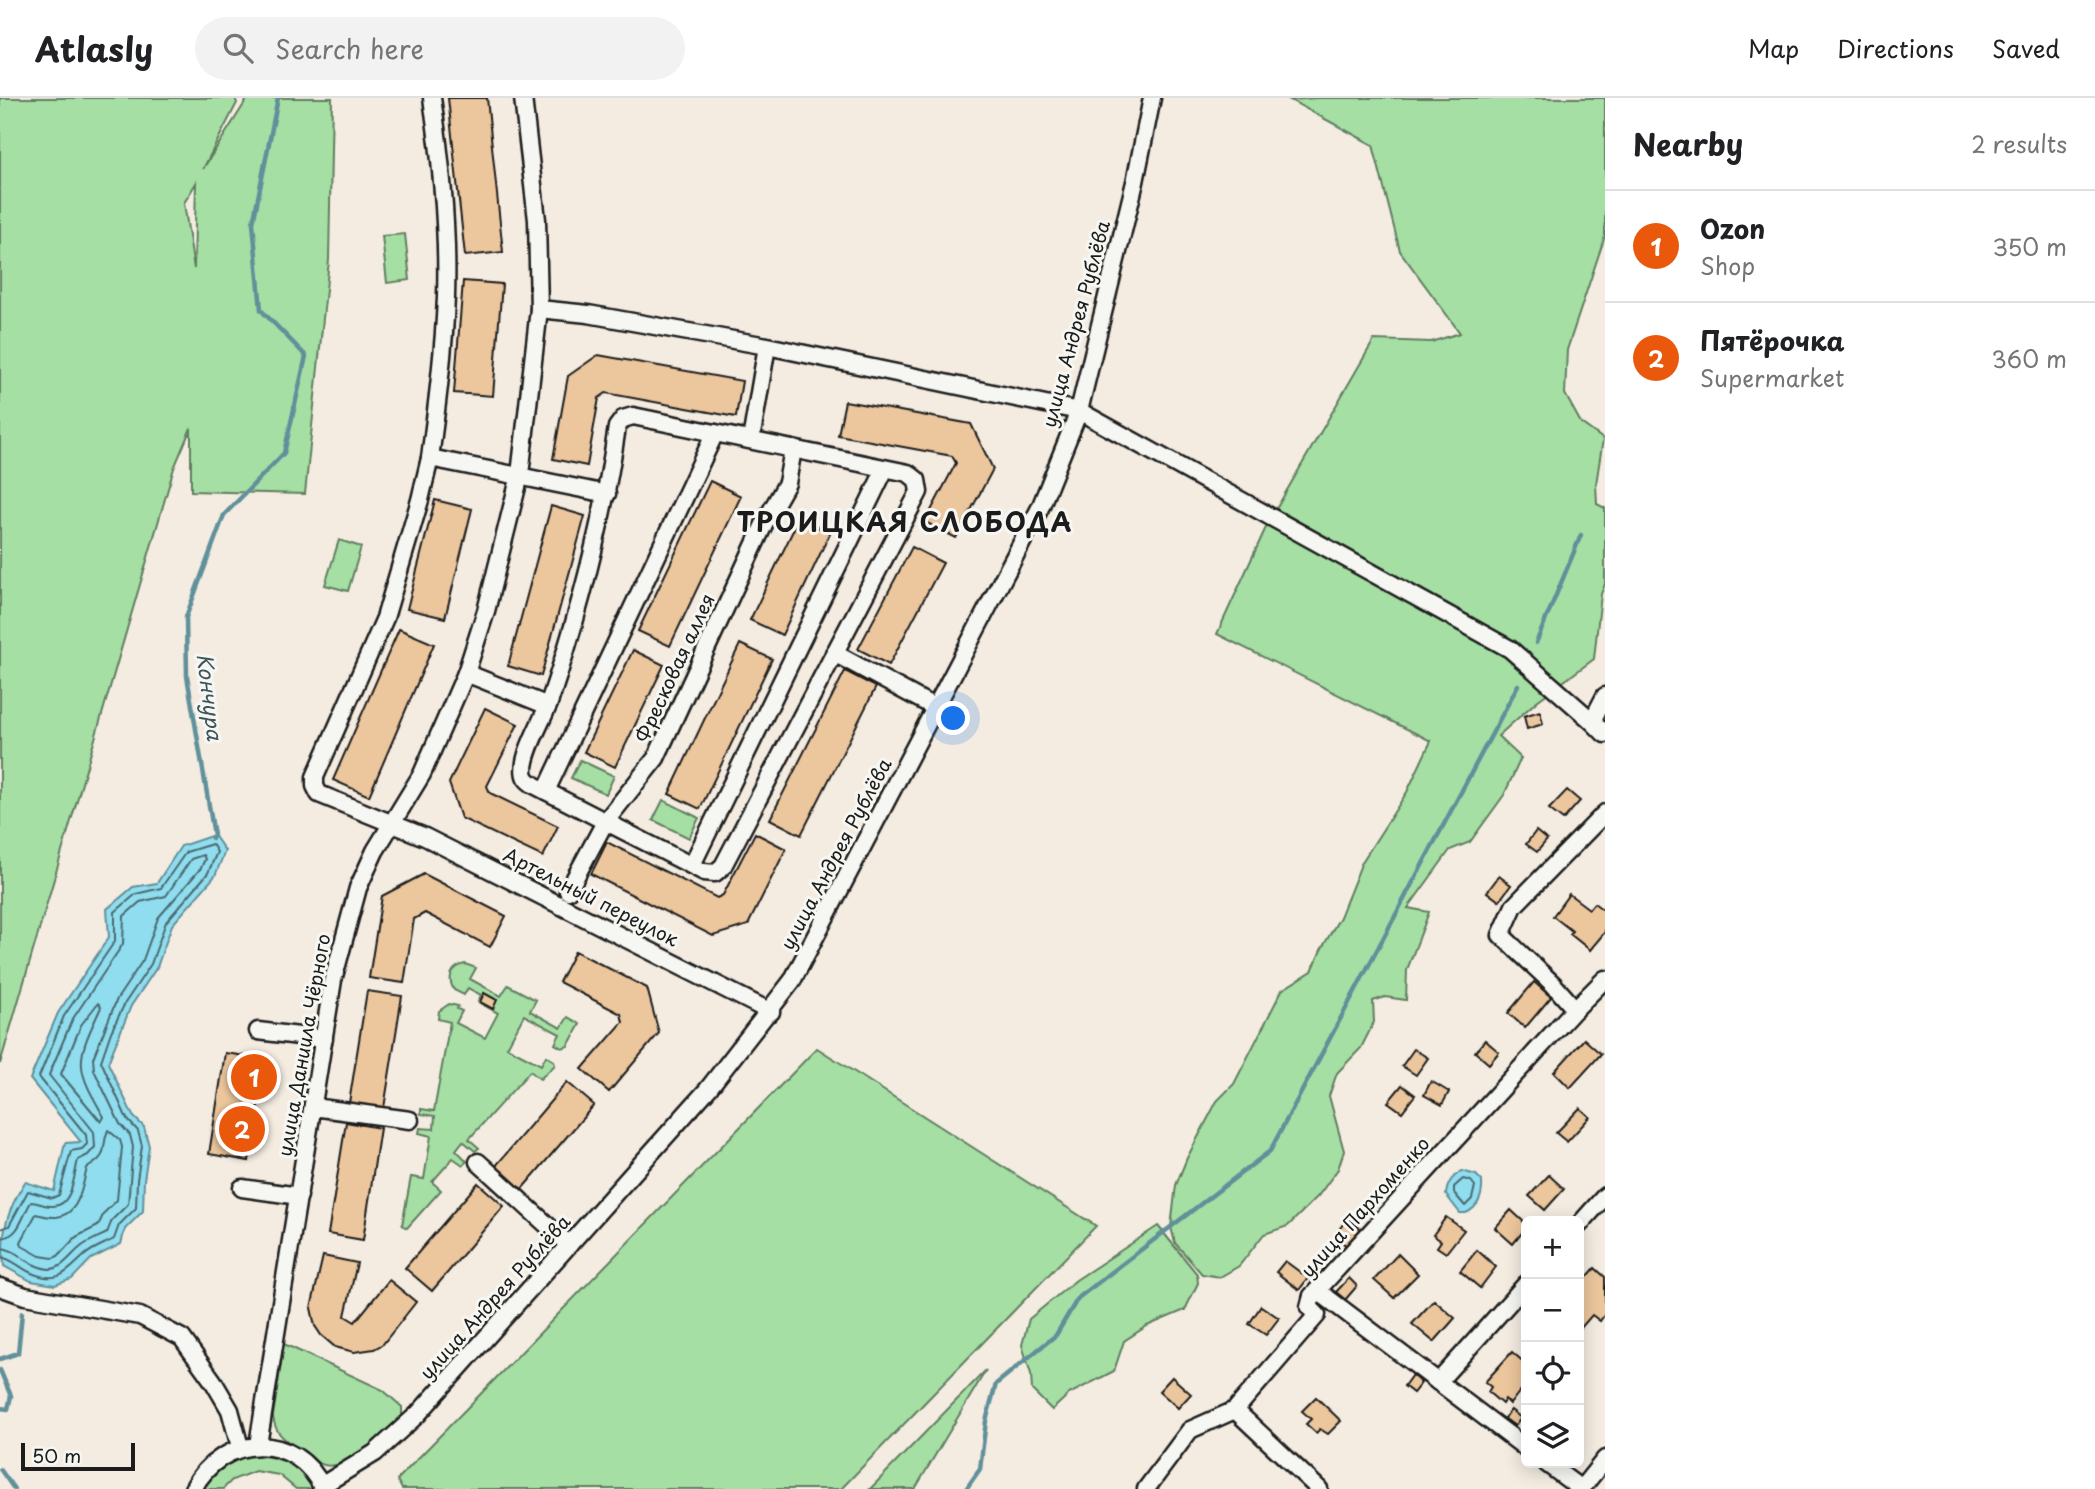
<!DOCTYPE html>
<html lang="en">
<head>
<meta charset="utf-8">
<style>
  body { margin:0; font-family:"Playpen Sans",sans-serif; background:#f2f2f2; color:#202124 }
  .controls { position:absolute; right:21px; bottom:21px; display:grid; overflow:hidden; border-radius:10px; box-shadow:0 4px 18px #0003 }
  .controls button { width:63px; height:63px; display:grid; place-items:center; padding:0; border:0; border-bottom:2px solid #e0e0e0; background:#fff; color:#202124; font:35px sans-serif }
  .scale { position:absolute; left:21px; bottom:18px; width:114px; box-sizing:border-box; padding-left:7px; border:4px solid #1c1c1c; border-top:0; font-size:19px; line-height:24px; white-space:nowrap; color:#1c1c1c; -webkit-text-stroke:5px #f6f6f2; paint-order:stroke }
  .you { position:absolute; left:954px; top:621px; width:24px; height:24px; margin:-18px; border:5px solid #fff; border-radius:50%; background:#1a73e8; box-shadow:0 0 0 10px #1a73e833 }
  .badge { display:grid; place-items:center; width:46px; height:46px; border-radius:50%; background:#ea580c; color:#fff; font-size:23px; font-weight:700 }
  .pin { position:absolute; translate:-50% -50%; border:4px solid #fff; box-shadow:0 2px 7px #0006 }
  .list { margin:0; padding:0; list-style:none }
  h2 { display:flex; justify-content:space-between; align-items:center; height:91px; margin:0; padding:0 28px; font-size:30px }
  h2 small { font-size:23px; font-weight:400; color:#757577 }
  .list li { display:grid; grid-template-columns:46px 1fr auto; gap:21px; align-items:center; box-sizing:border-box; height:112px; padding:0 28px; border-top:2px solid #e0e0e0 }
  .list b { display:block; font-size:26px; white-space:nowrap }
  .list p { margin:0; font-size:23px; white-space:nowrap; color:#757577 }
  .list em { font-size:23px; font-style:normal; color:#757577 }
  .icon { flex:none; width:38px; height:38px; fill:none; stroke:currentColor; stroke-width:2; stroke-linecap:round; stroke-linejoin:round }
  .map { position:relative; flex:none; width:1605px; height:1391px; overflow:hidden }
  header { display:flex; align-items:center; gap:42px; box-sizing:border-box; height:98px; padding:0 35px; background:#fff; border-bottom:2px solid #e0e0e0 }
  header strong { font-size:33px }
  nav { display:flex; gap:38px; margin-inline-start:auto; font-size:24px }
  .search { width:490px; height:63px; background:#f2f2f2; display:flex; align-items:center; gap:18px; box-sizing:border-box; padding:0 24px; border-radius:38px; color:#757577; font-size:26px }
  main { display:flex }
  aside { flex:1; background:#fff }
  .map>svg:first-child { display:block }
  .green { fill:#a5dfa4; stroke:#607e60; stroke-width:2; fill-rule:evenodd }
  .water { fill:#8fddee; stroke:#61909a; stroke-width:2 }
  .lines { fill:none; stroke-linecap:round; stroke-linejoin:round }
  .shore { stroke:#4a6970; stroke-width:2 }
  .stream { stroke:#61909a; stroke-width:4.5 }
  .building { fill:#ecc69c; stroke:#1c1c1c; stroke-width:2 }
  .minor-casing { stroke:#1c1c1c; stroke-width:21 }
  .minor { stroke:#f6f6f2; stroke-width:16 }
  .labels { text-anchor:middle; stroke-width:6; stroke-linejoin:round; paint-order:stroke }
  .street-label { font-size:19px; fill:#1c1c1c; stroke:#f6f6f2 }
  .water-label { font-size:21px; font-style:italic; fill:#3e565b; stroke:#f6f6f2 }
  .district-label { font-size:26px; font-weight:bold; letter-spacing:2px; fill:#1c1c1c; stroke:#f6f6f2 }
</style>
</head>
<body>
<header>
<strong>Atlasly</strong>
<div class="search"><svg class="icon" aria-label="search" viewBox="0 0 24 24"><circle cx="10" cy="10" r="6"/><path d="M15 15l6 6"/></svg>Search here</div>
<nav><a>Map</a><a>Directions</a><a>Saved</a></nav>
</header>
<main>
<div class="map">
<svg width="1605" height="1391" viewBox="0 0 1605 1391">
  <rect width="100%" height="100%" fill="#f4ece1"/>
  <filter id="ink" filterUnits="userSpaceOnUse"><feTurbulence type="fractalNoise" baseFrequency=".0143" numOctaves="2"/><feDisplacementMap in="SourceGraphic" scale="14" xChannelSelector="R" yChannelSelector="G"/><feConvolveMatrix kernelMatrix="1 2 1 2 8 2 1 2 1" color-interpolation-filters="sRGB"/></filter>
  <g filter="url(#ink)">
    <g class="green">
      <path d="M0 0H235L237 5 203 71 248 0H332L329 162 305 396 191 393V330L174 370 0 966ZM196 85 194 171 184 105Z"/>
      <path d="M1317 0H1605V138L1567 252 1565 296 1581 325 1603 341 1596 386 1597 406 1605 410V486L1601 496 1594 561 1537 603 1498 638 1521 660 1504 697 1470 744 1450 752 1408 810 1429 814 1407 872 1406 902 1385 899 1373 903 1374 924 1361 950 1337 975 1329 998 1344 1053 1338 1071 1318 1098 1288 1128 1264 1136 1239 1168 1220 1179 1202 1176 1175 1145 1171 1129 1176 1087 1187 1060 1217 1003 1234 986 1282 892 1312 873 1321 852 1340 819 1362 764 1407 694 1431 643 1217 536 1268 425 1374 242 1431 244 1460 235 1400 153 1373 47 1290 2Z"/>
      <path d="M405 136 410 182 387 185 382 138Z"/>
      <path d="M339 442 361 449 348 493 325 487Z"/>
      <path d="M580 662 614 678 606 696 571 680Z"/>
      <path d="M663 702 699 720 689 740 653 722Z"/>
      <path d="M465 866 476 870 470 881 501 898 508 887 536 902 530 913 561 930 568 919 580 926 568 948 562 950 555 946 560 936 524 917 507 949 541 967 546 958 554 963 555 967 540 981 530 973 469 1041 479 1050 475 1053 463 1043 456 1052 467 1063 463 1067 453 1060 432 1084 441 1092 407 1130 402 1127 411 1079 424 1081 431 1038 419 1035 420 1030 434 1031 435 1018 421 1016V1011L434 1013 450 924 438 921 439 913 449 906 458 908 457 911 462 913 456 925 485 940 498 915 478 904 481 897 468 890 464 897 454 892C447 880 451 869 465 866Z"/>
      <path d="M817 950 1096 1128 841 1391H402L397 1382Z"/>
      <path d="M1158 1128 1197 1176 1198 1185 1185 1212 1147 1228 1124 1243 1114 1273 1069 1296 1052 1312 1032 1292 1031 1276 1022 1247 1029 1221 1076 1182Z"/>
      <path d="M284 1246 383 1292 402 1309V1318C385 1333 345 1377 321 1366 313 1363 305 1356 298 1351 284 1341 275 1336 273 1318Z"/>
      <path d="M986 1272 915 1391H870Z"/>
      <path d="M252 1357C278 1358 302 1366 314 1391H296L279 1377 255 1373 232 1382 223 1391H203C214 1371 230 1362 252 1357Z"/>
    </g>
    <g class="water">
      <path d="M214 737 225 753 215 778 172 827 157 869 131 908 108 965 133 1018 144 1029 149 1048 144 1082 143 1113 125 1131 121 1146 91 1161 72 1181 55 1187 31 1183 4 1168C0 1135 8 1111 25 1084L54 1093 65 1045 81 1044 30 981 58 915 109 839 107 811 133 789 157 785 181 748Z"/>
      <path d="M1462 1073 1476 1077 1482 1083C1483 1097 1479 1109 1466 1115H1460L1446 1097C1447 1085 1452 1079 1462 1073Z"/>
    </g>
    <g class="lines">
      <g class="shore">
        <path d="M98 905 101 909C94 926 80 949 82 968 83 985 96 1004 104 1019L101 1024 61 976 81 927Z"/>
        <path d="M108 1032 120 1042 122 1049 117 1102 104 1115 98 1128 76 1139 58 1158 53 1160 40 1158 22 1148 21 1144 36 1116C41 1117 47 1119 53 1119 79 1119 82 1090 87 1070 111 1056 100 1051 108 1032Z"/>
        <path d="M1463 1081 1471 1083 1475 1088 1472 1101 1465 1108 1454 1095V1089Z"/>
        <path d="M0 1131 9 1128 28 1093 52 1100 59 1097 71 1053 82 1051 87 1046 86 1037 39 979 64 918 115 843V814L136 796 161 790 186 754 212 746 217 754 208 775 166 824 151 866 125 905 111 934 101 963 127 1021 138 1033 142 1048 137 1082 136 1110 119 1127 114 1141C105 1146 93 1150 85 1157 68 1172 61 1186 34 1176 22 1172 12 1160 0 1159"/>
        <path d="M0 1140C20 1139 22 1118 31 1104 38 1104 46 1109 53 1108 73 1108 74 1076 78 1062L88 1057 95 1049 94 1034 49 977 72 922 123 846 124 818 140 804 166 798 191 761 203 757 205 761 201 770 158 820 143 862 117 901 93 960 94 972 120 1026 130 1037 133 1049 128 1106 112 1122 107 1135C99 1139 89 1143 82 1148 65 1161 61 1179 35 1167 23 1162 13 1150 0 1150"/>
      </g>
      <g class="stream">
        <path d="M1536 545 1581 437"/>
        <path d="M212 740 214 737 187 578 186 519 224 417 284 355 306 258 261 212 253 125 278 0"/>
        <path d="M0 1261 18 1255 22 1215"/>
        <path d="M0 1272 11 1298 8 1311 0 1310"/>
        <path d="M0 1371 14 1391"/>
        <path d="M966 1391 980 1371 986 1323 996 1286 1056 1237 1078 1200 1270 1053 1518 587"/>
      </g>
    </g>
    <g class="building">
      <path d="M448 0H487L503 154 465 158Z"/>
      <path d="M463 183 502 186 493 298 454 295Z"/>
      <path d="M598 257 742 283 736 319 606 295 599 300 587 368 553 361 568 278Z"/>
      <path d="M845 303 971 326 993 371 956 440 925 424 956 365 952 358 838 337Z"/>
      <path d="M710 383 741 398 670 548 638 533Z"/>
      <path d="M435 402 472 411 445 520 407 511Z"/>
      <path d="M551 408 585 418 541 578 508 568Z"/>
      <path d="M799 420 830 435 782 537 750 522Z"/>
      <path d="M912 449 943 465 889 567 858 551Z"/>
      <path d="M399 531 434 546 369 698 333 682Z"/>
      <path d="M740 546 772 561 700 711 669 696Z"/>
      <path d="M633 552 664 567 615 669 584 654Z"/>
      <path d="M845 573 876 589 801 737 770 721Z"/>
      <path d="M485 610 518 626 487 688 490 695 558 728 543 759 461 720 449 685Z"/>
      <path d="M1540 613 1543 626 1527 631 1524 618Z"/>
      <path d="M1567 692 1580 703 1563 722 1549 711Z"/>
      <path d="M1536 733 1547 742 1537 754 1526 746Z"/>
      <path d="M755 735 786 751 748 827 713 838 591 776 607 744 717 800 723 797Z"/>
      <path d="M424 776 506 818 490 849 425 815 414 821 404 885 369 880 382 798Z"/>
      <path d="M1499 778 1511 787 1499 803 1487 794Z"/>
      <path d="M1569 796 1589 811 1594 805 1602 811 1605 808V834L1590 852 1570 836 1572 833 1553 818Z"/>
      <path d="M575 853 647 890 659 935 609 994 582 971 623 924 621 916 559 884Z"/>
      <path d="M1534 884 1551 899 1525 930 1508 915Z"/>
      <path d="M367 893 402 898 384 1010 349 1005Z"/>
      <path d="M484 895 497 902 493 911 480 904Z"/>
      <path d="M1584 941 1601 956 1570 990 1554 974Z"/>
      <path d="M1485 942 1499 954 1489 966 1475 954Z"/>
      <path d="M1414 951 1428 960 1416 977 1402 968Z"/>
      <path d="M225 955 265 961 249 1063 209 1056Z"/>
      <path d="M1431 983 1449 994 1442 1007 1424 997Z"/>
      <path d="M567 984 594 1007 521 1092 494 1070Z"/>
      <path d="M1402 987 1415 997 1402 1014 1388 1004Z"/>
      <path d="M1580 1010 1590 1019 1567 1044 1556 1035Z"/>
      <path d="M346 1024 380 1030 363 1142 328 1136Z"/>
      <path d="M1549 1077 1564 1091 1545 1112 1529 1098Z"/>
      <path d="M478 1085 504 1108 432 1193 405 1170Z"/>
      <path d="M1511 1112 1526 1126V1130L1513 1146 1495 1130Z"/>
      <path d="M1446 1119 1464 1132 1446 1155 1437 1149 1441 1143 1433 1137Z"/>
      <path d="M1347 1121 1361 1131 1347 1148 1334 1138Z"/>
      <path d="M1477 1152 1496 1169 1480 1190 1460 1173Z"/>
      <path d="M1398 1156 1418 1176 1394 1200 1374 1182Z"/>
      <path d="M323 1158 357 1165 345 1218 355 1224 389 1182 416 1204 383 1246 374 1251 354 1254 335 1249 321 1237 315 1228 311 1210Z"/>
      <path d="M1285 1163 1308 1180 1299 1192 1276 1174Z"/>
      <path d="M1595 1170 1605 1179V1216L1600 1223 1592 1217 1579 1232V1188Z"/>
      <path d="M1349 1180 1357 1188 1345 1202 1336 1194Z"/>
      <path d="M1434 1202 1455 1220 1434 1244 1412 1226Z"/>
      <path d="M1261 1208 1279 1220 1266 1237 1249 1226Z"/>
      <path d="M1512 1254 1526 1266V1296L1520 1293 1510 1306 1505 1301 1502 1306 1488 1294 1491 1289 1485 1284Z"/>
      <path d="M1412 1277 1421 1285 1413 1295 1404 1288Z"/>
      <path d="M1172 1279 1191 1296 1178 1310 1159 1293Z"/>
      <path d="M1316 1299 1341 1323 1328 1336 1320 1331 1316 1335 1306 1326 1311 1321 1302 1313Z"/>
      <path d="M1511 1312 1521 1320 1515 1328 1504 1320Z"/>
    </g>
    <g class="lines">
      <defs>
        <g id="minor">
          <path d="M539 211 588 216 767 248 1079 313 1510 551 1592 623"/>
          <path d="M633 318 908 375 917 382 919 394 723 768 715 775 704 774 534 687C531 685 528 683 526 680 517 664 543 622 549 605 580 513 603 425 617 329L623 321Z"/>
          <path d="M751 342 767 248"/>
          <path d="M430 360C437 307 444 253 446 199 448 137 441 61 432 0"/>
          <path d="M607 396 430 360 420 402 385 520 315 679V688L319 696 425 739 771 914"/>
          <path d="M834 555 936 610"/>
          <path d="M466 575 548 608"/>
          <path d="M1605 598 1592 623 1605 636"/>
          <path d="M546 693 715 335"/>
          <path d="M692 767 885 371"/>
          <path d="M568 793 605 724 656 660 766 422 787 385 793 351"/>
          <path d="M1575 911 1553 886 1501 837 1514 808 1605 715"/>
          <path d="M258 933 324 941"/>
          <path d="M313 1009 410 1022"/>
          <path d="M478 1064 569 1147"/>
          <path d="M242 1090 299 1098"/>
          <path d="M1579 1127 1605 1098"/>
          <path d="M0 1189 25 1198 140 1218 182 1240 213 1283 230 1312 240 1349"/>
          <path d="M1312 1198 1322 1196 1526 1350"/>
          <path d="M1438 1284 1526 1186"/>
          <path d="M1235 1312 1319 1391"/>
          <path d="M258 1347 333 882 358 790 375 753 422 676 466 575 486 513 520 377 539 211 537 122 523 0"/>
          <path d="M1546 1365 1581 1391"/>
          <path d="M321 1388 375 1355 418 1316 708 991 792 883 1040 410 1079 313 1135 84 1152 0"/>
          <path d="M193 1391C221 1336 296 1332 323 1391"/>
          <path d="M1146 1391 1190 1332 1235 1312 1317 1217 1309 1209 1312 1198 1575 911 1605 881"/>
          <path d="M1581 1391 1605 1361"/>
        </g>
      </defs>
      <use href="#minor" class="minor-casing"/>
      <use href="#minor" class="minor"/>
    </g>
  </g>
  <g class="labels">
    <g class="street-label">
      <text transform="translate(1076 226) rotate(-75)" y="7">улица Андрея Рублёва</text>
      <text transform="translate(675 570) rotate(-65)" y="7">Фресковая аллея</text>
      <text transform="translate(836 756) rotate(-62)" y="7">улица Андрея Рублёва</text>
      <text transform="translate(591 799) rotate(27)" y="7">Артельный переулок</text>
      <text transform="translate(304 947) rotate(-80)" y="7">улица Даниила Чёрного</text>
      <text transform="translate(1365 1109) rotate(-48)" y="7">улица Пархоменко</text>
      <text transform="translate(495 1199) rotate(-48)" y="7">улица Андрея Рублёва</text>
    </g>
    <g class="water-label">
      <text transform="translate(209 599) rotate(83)" y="7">Кончура</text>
    </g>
    <g class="district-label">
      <text x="905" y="434">ТРОИЦКАЯ СЛОБОДА</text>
    </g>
  </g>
</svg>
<div class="controls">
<button>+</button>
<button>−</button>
<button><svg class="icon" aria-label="locate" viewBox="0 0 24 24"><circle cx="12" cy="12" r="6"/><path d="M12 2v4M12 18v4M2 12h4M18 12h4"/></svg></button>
<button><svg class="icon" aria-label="layers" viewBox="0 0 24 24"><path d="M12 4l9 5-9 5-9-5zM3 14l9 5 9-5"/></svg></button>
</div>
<div class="scale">50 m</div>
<div class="you"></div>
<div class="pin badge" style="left:254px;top:979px">1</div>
<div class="pin badge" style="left:242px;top:1031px">2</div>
</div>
<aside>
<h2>Nearby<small>2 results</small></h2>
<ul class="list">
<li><span class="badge">1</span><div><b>Ozon</b><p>Shop</p></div><em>350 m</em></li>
<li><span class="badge">2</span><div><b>Пятёрочка</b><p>Supermarket</p></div><em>360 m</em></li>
</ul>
</aside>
</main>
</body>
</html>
